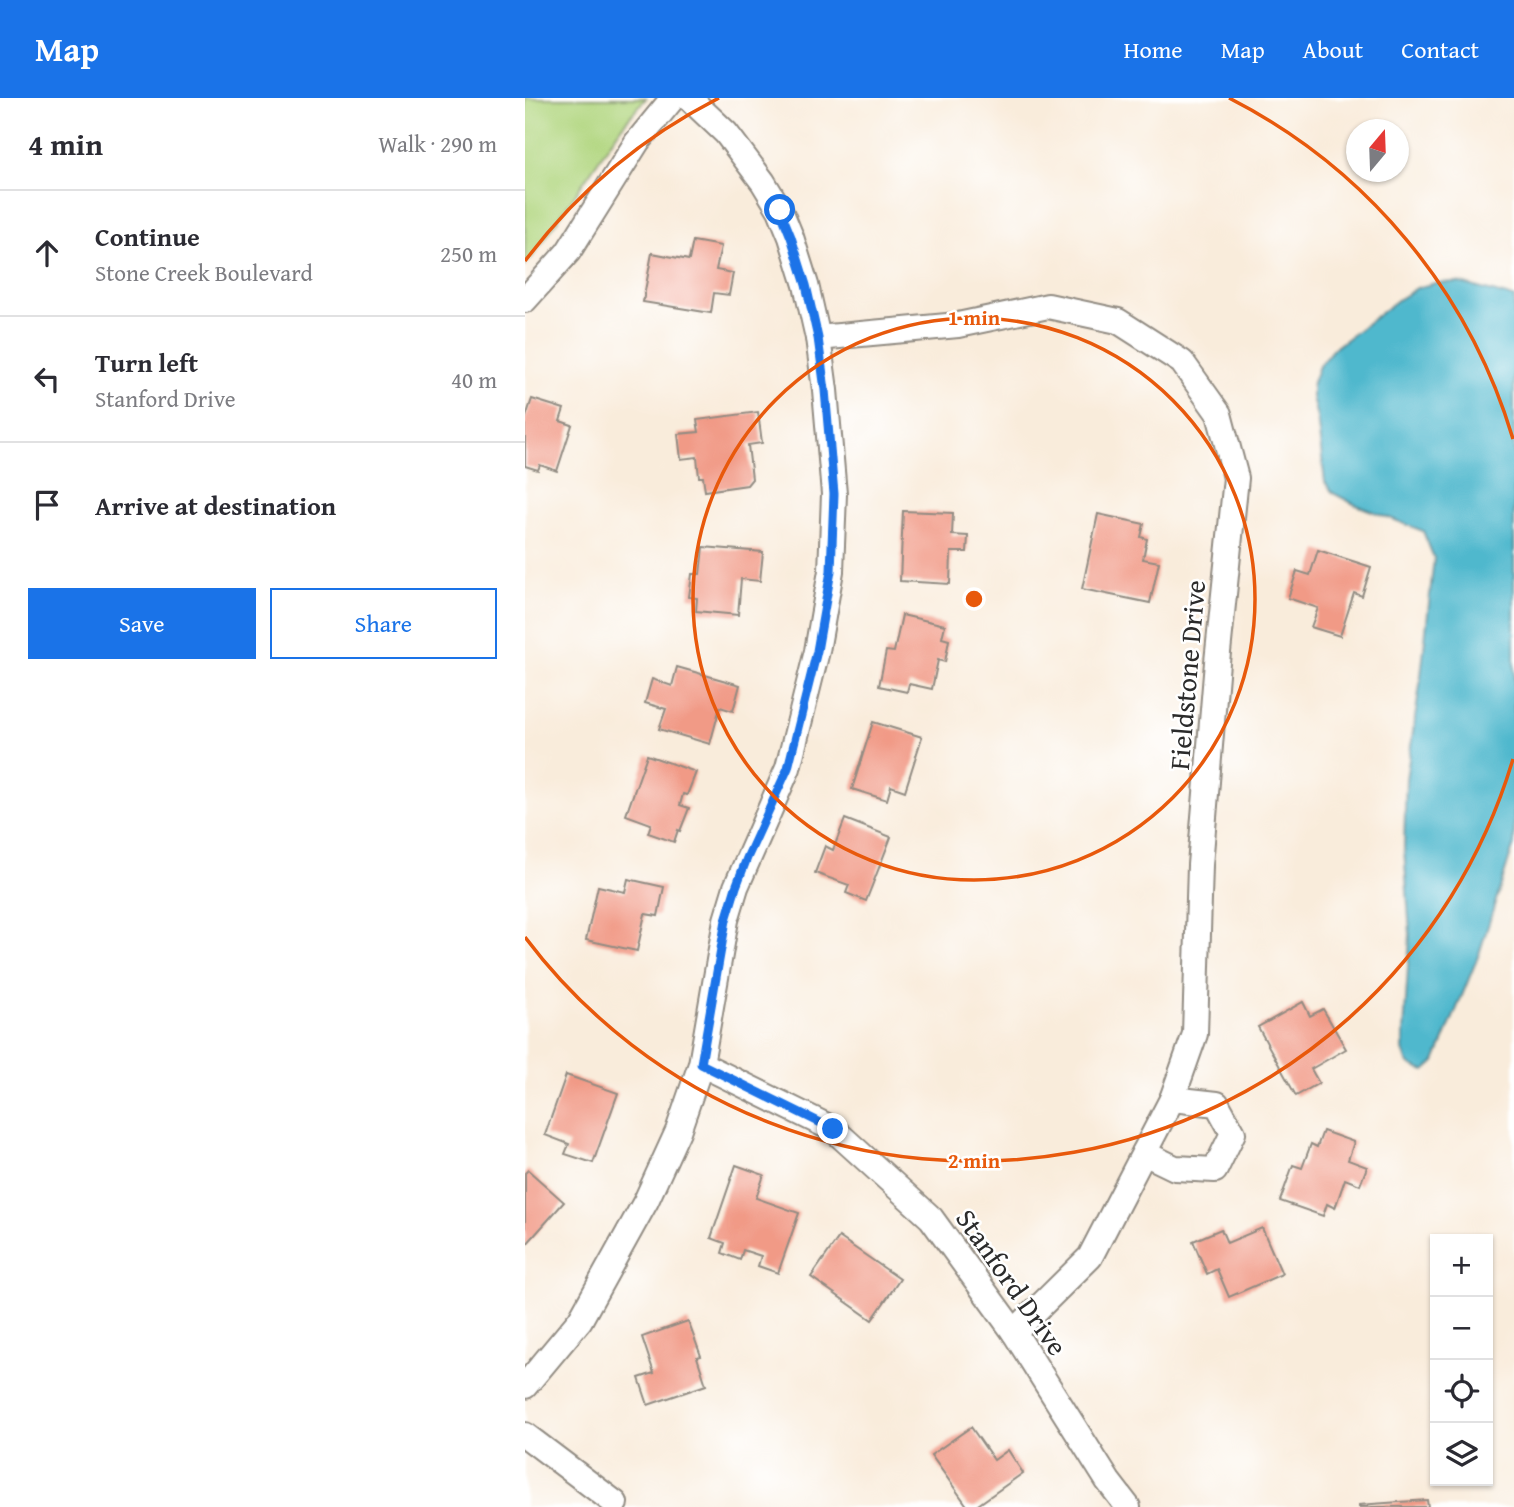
<!DOCTYPE html>
<html lang="en">
<head>
<meta charset="utf-8">
<style>
  body { margin:0; font-family:"Gentium Book Plus",serif; background:#f7f7f7; color:#2b2b33 }
  .controls { position:absolute; right:21px; bottom:21px; display:grid; overflow:hidden; border-radius:0px; box-shadow:0 2px 5px #0004 }
  .controls button { width:63px; height:63px; display:grid; place-items:center; padding:0; border:0; border-bottom:2px solid #e1e1e2; background:#fff; color:#2b2b33; font:35px sans-serif }
  .compass { position:absolute; left:821px; top:21px; width:63px; height:63px; border-radius:50%; background:#fff; box-shadow:0 2px 5px #0004; rotate:19deg }
  .stop { position:absolute; width:21px; height:21px; margin:-16px; border:5px solid #1a73e8; border-radius:50%; background:#fff }
  .stop.end { background:#1a73e8; border-color:#fff; box-shadow:0 2px 7px #0008 }
  .list { margin:0; padding:0; list-style:none }
  h2 { display:flex; justify-content:space-between; align-items:center; height:91px; margin:0; padding:0 28px; font-size:30px }
  h2 small { font-size:23px; font-weight:400; color:#7c7c81 }
  .list li { display:grid; grid-template-columns:46px 1fr auto; gap:21px; align-items:center; box-sizing:border-box; height:126px; padding:0 28px; border-top:2px solid #e1e1e2 }
  .list b { display:block; font-size:26px; white-space:nowrap }
  .list p { margin:0; font-size:23px; white-space:nowrap; color:#7c7c81 }
  .list em { font-size:23px; font-style:normal; color:#7c7c81 }
  .actions { display:flex; gap:14px; padding:21px 28px }
  .actions a { flex:1; padding:16px 0; border:2px solid #1a73e8; border-radius:0px; text-align:center; font-size:24px; color:#1a73e8 }
  .actions .main { background:#1a73e8; color:#fff }
  .icon { flex:none; width:38px; height:38px; fill:none; stroke:currentColor; stroke-width:2; stroke-linecap:round; stroke-linejoin:round }
  .map { position:relative; flex:none; width:989px; height:1409px; overflow:hidden }
  header { display:flex; align-items:center; gap:42px; box-sizing:border-box; height:98px; padding:0 35px; background:#1a73e8; color:#fff }
  header strong { font-size:33px }
  nav { display:flex; gap:38px; margin-inline-start:auto; font-size:24px }
  main { display:flex }
  aside { flex:1; background:#fff }
  .map>svg:first-child { display:block }
  .green { fill:#b1d67f; stroke:#6e8055; stroke-width:2 }
  .water { fill:#4fb8cd; stroke:#3d727c; stroke-width:2 }
  .building { fill:#f19a86 }
  .lines { fill:none; stroke-linecap:round; stroke-linejoin:round }
  .minor-casing { stroke:#928c83; stroke-width:28 }
  .minor { stroke:#fff; stroke-width:24 }
  .route { stroke:#1a73e8; stroke-width:9 }
  .ring { fill:none; stroke:#e8590c; stroke-width:3.5 }
  .labels { text-anchor:middle; stroke-width:5; stroke-linejoin:round; paint-order:stroke }
  .street-label { font-size:28px; fill:#2b2b2b; stroke:#fff }
  .centre { fill:#e8590c; stroke:#fff; stroke-width:3.5 }
  .ring-label { font-size:21px; text-anchor:middle; font-weight:bold; fill:#e8590c; stroke:#fff; stroke-width:5; stroke-linejoin:round; paint-order:stroke }
</style>
</head>
<body>
<header>
<strong>Map</strong>
<nav><a>Home</a><a>Map</a><a>About</a><a>Contact</a></nav>
</header>
<main>
<aside>
<h2>4 min<small>Walk · 290 m</small></h2>
<ul class="list">
<li><svg class="icon" aria-label="ahead" viewBox="0 0 24 24"><path d="M12 20V5M6 11l6-6 6 6"/></svg><div><b>Continue</b><p>Stone Creek Boulevard</p></div><em>250 m</em></li>
<li><svg class="icon" aria-label="left" viewBox="0 0 24 24"><path d="M17 20v-9H6M10 6l-5 5 5 5"/></svg><div><b>Turn left</b><p>Stanford Drive</p></div><em>40 m</em></li>
<li><svg class="icon" aria-label="arrive" viewBox="0 0 24 24"><path d="M6 21V4h12l-3 4 3 4H6"/></svg><div><b>Arrive at destination</b></div></li>
</ul>
<div class="actions"><a class="main">Save</a><a>Share</a></div>
</aside>
<div class="map">
<svg width="989" height="1409" viewBox="0 0 989 1409">
  <rect width="100%" height="100%" fill="#fff"/>
  <filter id="ink" filterUnits="userSpaceOnUse"><feTurbulence type="fractalNoise" baseFrequency=".0143" numOctaves="2"/><feDisplacementMap in="SourceGraphic" scale="14" xChannelSelector="R" yChannelSelector="G"/><feConvolveMatrix kernelMatrix="1 2 1 2 8 2 1 2 1" color-interpolation-filters="sRGB"/></filter>
  <filter id="wash" filterUnits="userSpaceOnUse"><feTurbulence type="fractalNoise" baseFrequency=".00686" numOctaves="4" result="noise"/><feDisplacementMap in="SourceGraphic" scale="28" xChannelSelector="R" yChannelSelector="G"/><feGaussianBlur stdDeviation="1.57" result="paint"/><feColorMatrix in="noise" values="0 0 0 0 0 0 0 0 0 0 0 0 0 0 0 0 0 1.4 0 .05"/><feComposite in="paint" operator="in"/></filter>
  <g filter="url(#wash)">
    <rect width="100%" height="100%" fill="#f9ecdb"/>
    <path class="green" d="M0 0H121L97 28 8 158 0 167Z"/>
    <path class="water" d="M932 184 989 200V746L954 856 910 964 900 973C884 968 882 967 878 951L885 836 879 750 881 681 895 587 909 460 898 433 829 406 808 395 800 384 792 320 787 299V287L794 268 807 252 874 201 892 190 910 185Z"/>
    <g id="blocks">
      <g class="building">
        <path d="M168 143 196 148 191 172 208 175 204 197 189 195 186 215 118 204 127 155 164 162Z"/>
        <path d="M7 301 39 311 35 323 47 327 32 373 15 367 13 372 0 368V322Z"/>
        <path d="M233 314 237 345 223 347 227 381 222 387 180 393 178 379H174L172 359 156 361 153 336 174 334 172 322Z"/>
        <path d="M378 413 428 415 427 437 443 438 442 454H426L425 486 375 483Z"/>
        <path d="M573 416 619 426 616 439 622 441 618 461 634 464 625 505 557 491Z"/>
        <path d="M178 449 238 454 235 483 216 481 213 517 171 513 172 500 164 499 167 476H175Z"/>
        <path d="M793 452 846 469 837 498 829 495 815 538 786 529 793 510 763 500 772 473 785 477Z"/>
        <path d="M377 517 420 527 417 540 424 542 420 564 413 562 407 591 384 586 382 594 354 588 361 553 369 554Z"/>
        <path d="M152 569 215 587 208 613 195 609 185 646 134 631 141 611 120 605 127 581 147 588Z"/>
        <path d="M348 624 397 639 380 693 366 688 362 702 327 691Z"/>
        <path d="M122 657 171 674 162 697 158 696 155 707 164 710 155 733 153 732 149 744 123 735 126 726 101 717Z"/>
        <path d="M320 721 366 739 341 803 321 795 324 787 290 775 300 748 308 752Z"/>
        <path d="M103 781 139 789 133 818 120 816 112 853 61 842 73 788 100 794Z"/>
        <path d="M778 904 785 918 798 911 821 951 786 971 794 985 771 998 733 929Z"/>
        <path d="M41 977 93 995 68 1065 40 1056 44 1046 20 1037Z"/>
        <path d="M798 1033 829 1044 823 1062 842 1069 835 1087 820 1081 810 1110 802 1106 798 1118 755 1103 768 1067 777 1070 786 1046 792 1049Z"/>
        <path d="M211 1067 239 1077 231 1100 274 1115 253 1175 233 1168 236 1158 218 1152 215 1162 197 1155 200 1145 186 1140Z"/>
        <path d="M3 1072 39 1104 0 1148V1075Z"/>
        <path d="M737 1130 757 1176 704 1199 692 1171 682 1176 668 1143 696 1131 702 1145Z"/>
        <path d="M314 1139 375 1181 347 1222 286 1179Z"/>
        <path d="M163 1223 176 1258 172 1259 181 1287 123 1307 114 1280 129 1275 117 1239Z"/>
        <path d="M446 1329 469 1362 483 1352 498 1375 450 1409H443L406 1357Z"/>
        <path d="M902 1402 903 1409H834V1407Z"/>
      </g>
    </g>
  </g>
  <g filter="url(#ink)">
    <use href="#blocks" fill-opacity="0" stroke="#928c83" stroke-width="2"/>
    <g class="lines">
      <defs>
        <g id="minor">
          <path d="M0 202 43 154 112 44 148 0"/>
          <path d="M293 240 433 227 523 208 593 223 657 264 694 316 711 380 692 564 675 767 670 936 647 1001 565 1159 489 1234"/>
          <path d="M176 966 308 1031 406 1120 489 1234 583 1383 603 1409"/>
          <path d="M619 1055 650 1070 690 1072 708 1035 692 1006 647 1001"/>
          <path d="M0 1288 55 1222 121 1103 153 1033 176 966 201 822 211 789 263 670 292 553 306 473 309 396 300 292 293 240 281 187 266 139 255 112 238 84 201 35 164 0"/>
          <path d="M0 1337 90 1405"/>
        </g>
      </defs>
      <use href="#minor" class="minor-casing"/>
      <use href="#minor" class="minor"/>
    </g>
  </g>
  <g class="lines" filter="url(#ink)">
    <path class="route" d="M255 112 266 139 281 187 293 240 300 292 309 396 306 473 292 553 263 670 222 760 211 789 201 822 176 966 308 1031"/>
  </g>
  <g class="ring">
    <circle cx="449" cy="501" r="281"/>
    <path d="M988 661A562 562 0 0 1 0 839M0 163A562 562 0 0 1 194 0M704 0A562 562 0 0 1 988 341"/>
  </g>
  <g class="labels">
    <g class="street-label">
      <text transform="translate(662 577) rotate(-85)" y="10">Fieldstone Drive</text>
      <text transform="translate(487 1184) rotate(55)" y="10">Stanford Drive</text>
    </g>
  </g>
  <circle cx="449" cy="501" r="10" class="centre"/>
  <g class="ring-label">
    <text x="449" y="227">1 min</text>
    <text x="449" y="1070">2 min</text>
  </g>
</svg>
<div class="controls">
<button>+</button>
<button>−</button>
<button><svg class="icon" aria-label="locate" viewBox="0 0 24 24"><circle cx="12" cy="12" r="6"/><path d="M12 2v4M12 18v4M2 12h4M18 12h4"/></svg></button>
<button><svg class="icon" aria-label="layers" viewBox="0 0 24 24"><path d="M12 4l9 5-9 5-9-5zM3 14l9 5 9-5"/></svg></button>
</div>
<svg class="compass" viewBox="-18 -18 36 36"><path d="M0-13l5 13h-10z" fill="#e53935"/><path d="M0 13l5-13h-10z" fill="#7c7c81"/></svg>
<div class="stop" style="left:255px;top:112px"></div>
<div class="stop end" style="left:308px;top:1031px"></div>
</div>
</main>
</body>
</html>
